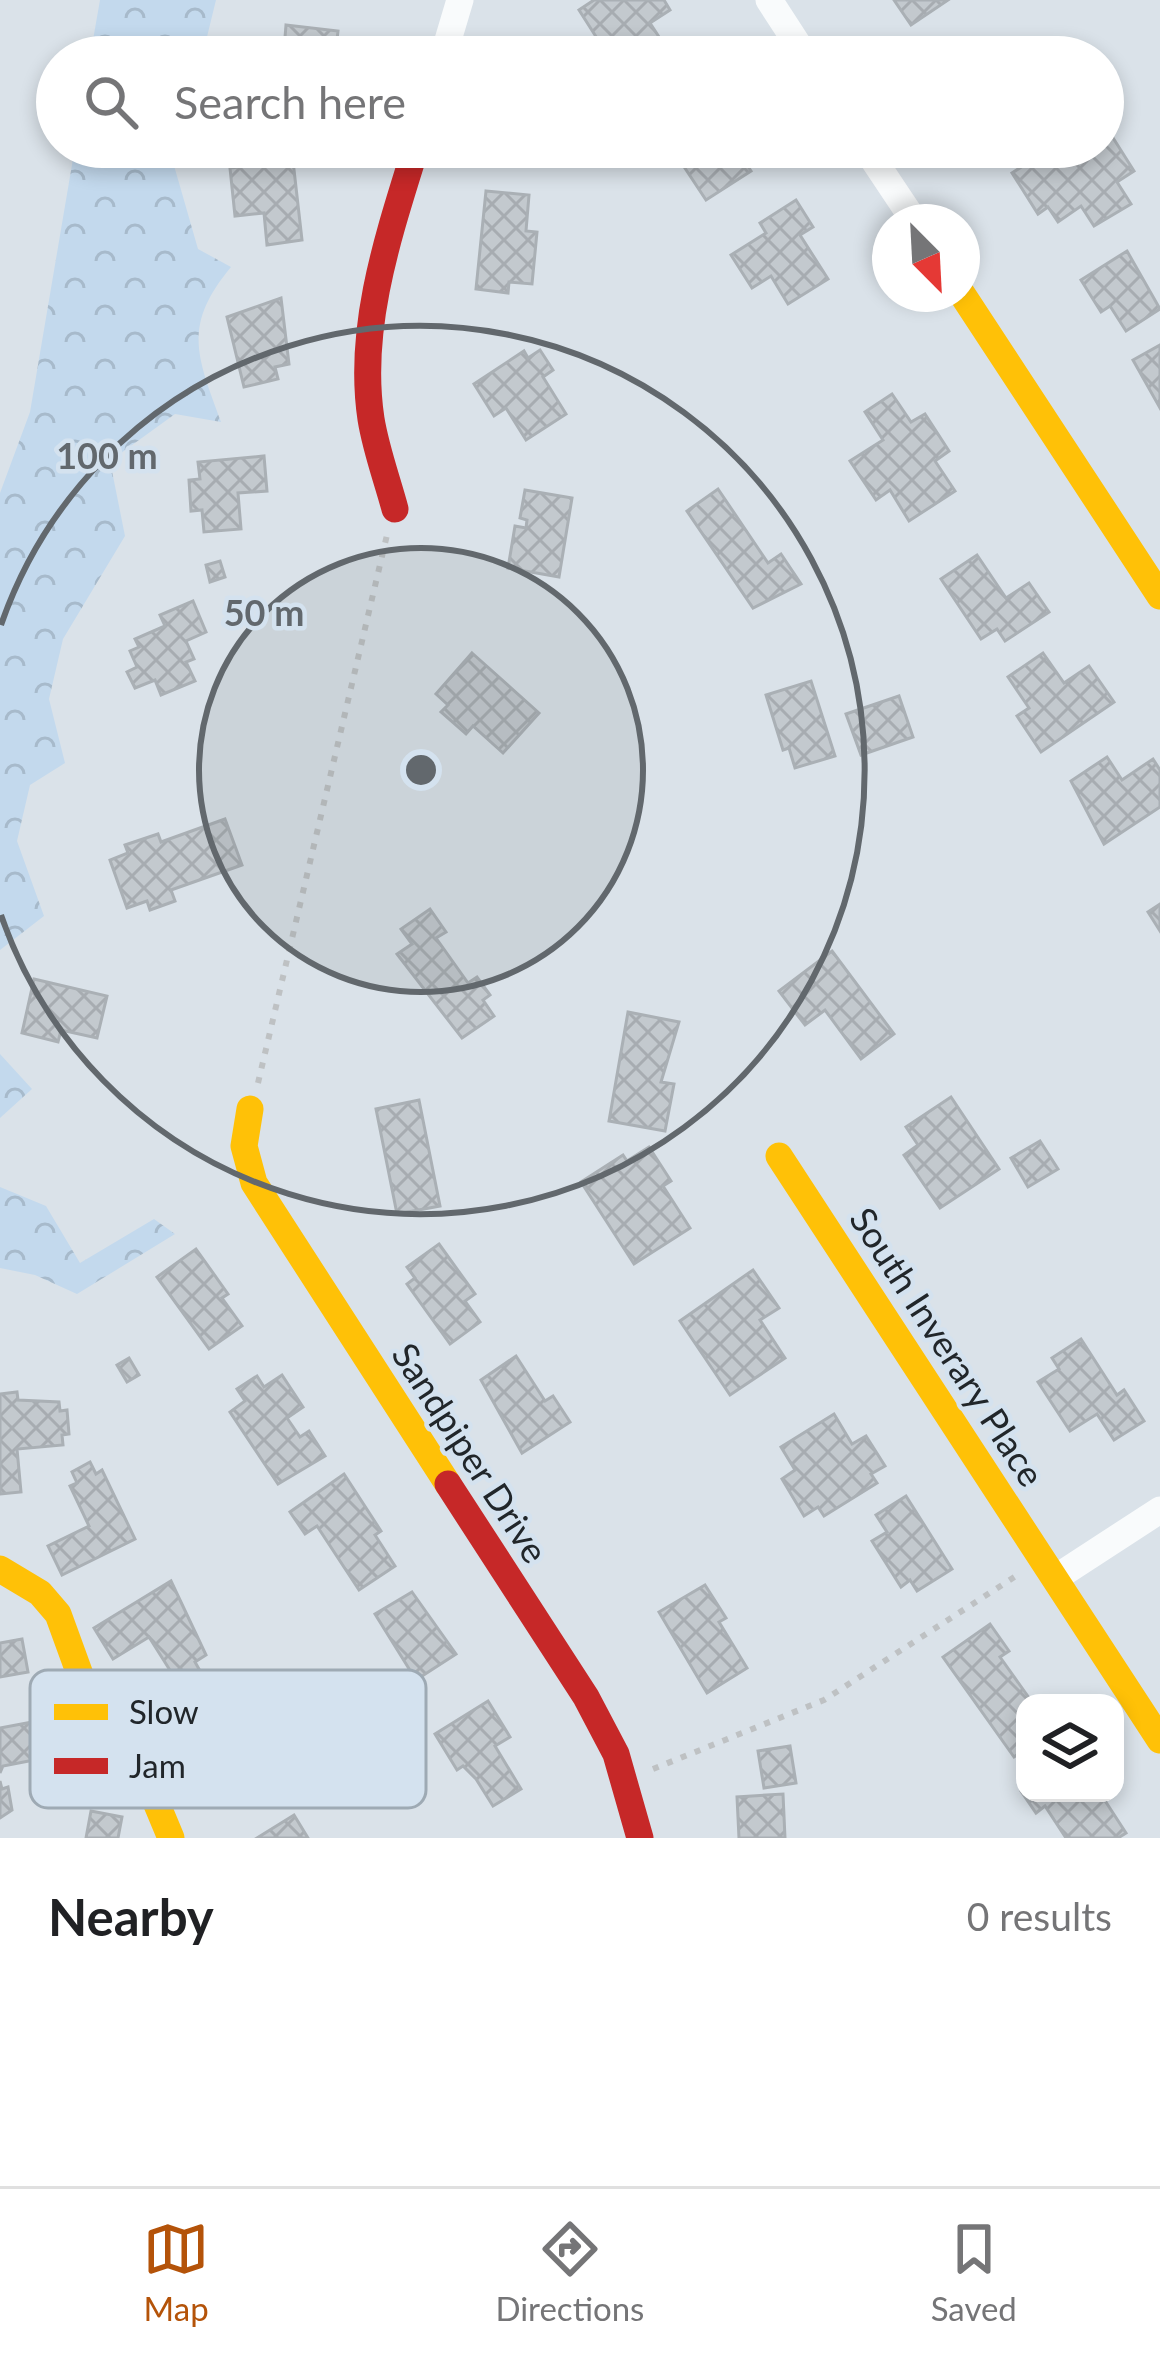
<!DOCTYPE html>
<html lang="en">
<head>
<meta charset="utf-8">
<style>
  body { margin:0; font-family:Lato,sans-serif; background:#f6f6f6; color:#202124 }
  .controls { position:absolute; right:36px; bottom:36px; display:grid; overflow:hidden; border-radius:24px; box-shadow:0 6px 18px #0003 }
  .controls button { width:108px; height:108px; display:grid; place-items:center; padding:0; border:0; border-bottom:3px solid #e0e0e0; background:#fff; color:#202124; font:60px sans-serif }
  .compass { position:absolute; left:872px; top:204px; width:108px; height:108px; border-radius:50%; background:#fff; box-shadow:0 6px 18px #0003; rotate:156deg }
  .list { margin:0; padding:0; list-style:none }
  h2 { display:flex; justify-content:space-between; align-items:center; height:156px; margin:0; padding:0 48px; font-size:51px }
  h2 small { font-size:39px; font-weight:400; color:#757577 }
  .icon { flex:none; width:66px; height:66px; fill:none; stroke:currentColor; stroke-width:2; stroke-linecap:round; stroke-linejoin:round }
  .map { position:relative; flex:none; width:1160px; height:1838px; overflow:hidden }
  .search { position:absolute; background:#fff; box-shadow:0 6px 18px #0003; left:36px; right:36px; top:36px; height:132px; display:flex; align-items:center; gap:30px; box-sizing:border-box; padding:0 42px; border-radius:66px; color:#757577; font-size:45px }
  .sheet { height:348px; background:#fff }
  nav { display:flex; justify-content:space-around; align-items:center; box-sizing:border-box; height:168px; border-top:3px solid #e0e0e0; background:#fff; font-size:33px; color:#757577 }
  nav a { display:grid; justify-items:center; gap:6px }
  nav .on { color:#b45309 }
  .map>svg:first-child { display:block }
  .forest { fill:url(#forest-crowns) }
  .building { fill:url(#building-cross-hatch); stroke:#aab0b5; stroke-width:3 }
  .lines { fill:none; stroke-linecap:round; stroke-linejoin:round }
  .path { stroke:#bec1c3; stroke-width:6; stroke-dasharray:6 9; stroke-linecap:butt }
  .street { stroke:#f9fbfc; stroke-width:27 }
  .slow { stroke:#ffc107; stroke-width:27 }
  .jam { stroke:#c62828; stroke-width:27 }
  .ring { fill:none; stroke:#62686d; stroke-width:6 }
  .labels { text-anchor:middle; stroke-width:9; stroke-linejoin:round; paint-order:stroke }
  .street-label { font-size:36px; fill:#21262a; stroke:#d4e2ef }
  .key { fill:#d4e2ef; stroke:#9eaab4; stroke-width:3 }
  .key-label { font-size:33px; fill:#21262a }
  .centre { fill:#62686d; stroke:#d4e2ef; stroke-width:6 }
  .ring-label { font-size:36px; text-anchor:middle; font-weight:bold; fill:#62686d; stroke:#d4e2ef; stroke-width:9; stroke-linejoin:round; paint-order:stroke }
</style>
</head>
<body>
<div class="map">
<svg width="1160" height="1838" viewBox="0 0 1160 1838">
  <defs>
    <pattern id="forest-crowns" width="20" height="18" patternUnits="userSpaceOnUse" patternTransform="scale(3)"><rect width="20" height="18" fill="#c3d9ed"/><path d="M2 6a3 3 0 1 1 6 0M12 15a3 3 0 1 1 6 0" fill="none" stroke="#a7bacb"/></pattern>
    <pattern id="building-cross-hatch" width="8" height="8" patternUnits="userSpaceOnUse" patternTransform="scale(3)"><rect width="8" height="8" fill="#c3c9ce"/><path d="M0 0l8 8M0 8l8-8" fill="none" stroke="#a7acb1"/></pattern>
  </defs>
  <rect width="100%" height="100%" fill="#dae2e9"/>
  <g class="forest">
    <path d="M100 0H216L205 45 209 57H90Z"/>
    <path d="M75 147H177L171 155 198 249 231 267C182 326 197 356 221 422L175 414 110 461 125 536 63 639 49 699 65 763 30 785 17 841 44 916 0 950V493L30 412Z"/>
    <path d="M0 1054 32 1089 0 1118Z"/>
    <path d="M0 1187 46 1206 80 1263 154 1219 175 1234 77 1294 35 1275 0 1268Z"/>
  </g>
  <g class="building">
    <path d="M594 0H664L670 10 650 23 672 57H609L579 10Z"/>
    <path d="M894 0H948L911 25Z"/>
    <path d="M286 25 338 31 335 57H277L278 49 284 50Z"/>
    <path d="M1103 122 1134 171 1117 182 1131 204 1094 226 1081 206 1058 222 1048 207 1038 214 1012 173 1043 153 1051 166 1081 147H1103Z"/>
    <path d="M671 147H735L751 171 706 200Z"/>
    <path d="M293 161 302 240 267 245 264 213 235 216 230 168Z"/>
    <path d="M486 191 529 195 526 231 537 232 532 284 509 282 508 293 476 289Z"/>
    <path d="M796 200 813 227 800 235 828 279 788 304 771 276 752 288 731 255 766 233 760 223Z"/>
    <path d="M1127 251 1160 309 1126 331 1110 306 1101 312 1081 280Z"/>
    <path d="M281 298 289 364 275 367 278 379 244 387 227 317Z"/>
    <path d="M1160 345V408L1133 360Z"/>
    <path d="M540 350 553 370 543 377 566 414 526 440 506 408 494 416 474 384 524 351 528 358Z"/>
    <path d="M892 394 911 422 925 414 949 451 935 461 955 491 909 521 890 490 876 500 850 461 883 440 865 412Z"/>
    <path d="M264 456 267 491 238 493 241 529 204 532 202 510 191 511 189 480 200 479 198 462Z"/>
    <path d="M718 489 768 563 781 554 801 584 753 608 687 511Z"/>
    <path d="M525 490 572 498 559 577 508 568 515 526 526 528 527 520 520 518Z"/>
    <path d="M977 555 1006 598 1029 583 1049 612 1005 641 997 629 981 639 941 579Z"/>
    <path d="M220 561 225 577 210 582 206 565Z"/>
    <path d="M193 601 206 632 186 641 194 659 186 662 195 681 161 695 155 680 135 688 127 672 137 667 130 651 139 647 135 639 165 626 160 615Z"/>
    <path d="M472 653 539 713 503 753 473 726 466 734 441 712 448 705 436 694Z"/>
    <path d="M1043 653 1064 683 1089 666 1114 702 1041 752 1017 716 1029 708 1008 677Z"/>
    <path d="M811 681 835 756 795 768 789 748 783 750 766 695Z"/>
    <path d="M899 696 913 737 861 755 846 714Z"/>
    <path d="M1107 757 1122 780 1153 759 1160 770V807L1104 844 1071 781Z"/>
    <path d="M225 819 242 865 171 890 175 901 150 910 147 901 127 908 110 860 128 853 125 845 158 834 161 842Z"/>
    <path d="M1160 904V931L1148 912Z"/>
    <path d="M430 909 446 932 436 938 468 983 477 977 490 995 483 1000 494 1016 462 1038 397 954 412 944 401 929Z"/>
    <path d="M832 951 894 1034 861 1059 825 1010 805 1025 779 991Z"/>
    <path d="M34 979 107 996 97 1038 61 1030 58 1042 22 1033Z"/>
    <path d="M628 1012 679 1022 661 1082 674 1084 665 1131 609 1121Z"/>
    <path d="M951 1097 999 1169 940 1208 904 1155 918 1145 906 1127Z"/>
    <path d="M419 1100 440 1206 397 1214 376 1109Z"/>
    <path d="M1040 1141 1058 1169 1028 1187 1011 1158Z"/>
    <path d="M649 1147 671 1181 663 1186 690 1228 634 1264 581 1182 623 1155 627 1161Z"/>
    <path d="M439 1244 475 1294 465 1301 480 1322 450 1344 407 1284 415 1278 407 1267Z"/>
    <path d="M196 1249 228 1294 222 1298 242 1326 209 1349 157 1277Z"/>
    <path d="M753 1270 779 1308 760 1320 785 1358 730 1395 680 1321Z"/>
    <path d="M1081 1339 1117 1395 1124 1390 1144 1421 1114 1440 1097 1414 1070 1431 1038 1382 1059 1369 1052 1358Z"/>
    <path d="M516 1356 545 1401 553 1396 570 1422 522 1453 481 1380Z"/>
    <path d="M129 1358 139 1375 127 1382 117 1365Z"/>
    <path d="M282 1375 303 1407 287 1418 300 1437 309 1431 325 1456 278 1484 230 1412 245 1401 237 1389 257 1376 264 1387Z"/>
    <path d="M17 1392 18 1400 59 1402 60 1411 67 1410 69 1434 62 1435 63 1445 17 1449 21 1492 0 1494V1394Z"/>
    <path d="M834 1414 852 1444 866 1436 885 1466 871 1474 877 1483 824 1516 818 1507 804 1516 782 1479 795 1470 781 1447Z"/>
    <path d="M90 1462 96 1474 102 1470 135 1539 62 1575 48 1546 89 1526 70 1486 77 1483 72 1472Z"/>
    <path d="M344 1474 381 1531 375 1535 395 1566 359 1590 317 1526 305 1534 290 1512Z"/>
    <path d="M906 1496 952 1569 917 1591 910 1580 901 1587 872 1541 887 1532 876 1515Z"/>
    <path d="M171 1581 206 1655 195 1662 199 1669 183 1680 178 1672 173 1675 149 1637 113 1659 94 1628Z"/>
    <path d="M705 1585 726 1618 719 1622 747 1668 707 1693 659 1612Z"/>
    <path d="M412 1592 456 1654 416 1680 375 1614Z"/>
    <path d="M990 1624 1009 1651 1000 1657 1032 1702 1040 1696 1045 1703H1025V1749L1014 1757 943 1657Z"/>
    <path d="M22 1639 28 1672 0 1677V1643Z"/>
    <path d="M488 1701 510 1737 495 1746 521 1789 493 1806 476 1779 463 1766 457 1770 435 1734Z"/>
    <path d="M32 1722 39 1759 3 1766 0 1773V1728Z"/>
    <path d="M790 1746 796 1783 764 1788 758 1751Z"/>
    <path d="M0 1781 2 1789 8 1787 12 1810 0 1818Z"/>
    <path d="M1025 1788V1793H1100L1126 1833 1118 1838H1066L1045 1806 1036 1813 1021 1791Z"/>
    <path d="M783 1794 785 1838H739L737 1797Z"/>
    <path d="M91 1811 122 1817 118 1838H86Z"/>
    <path d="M294 1815 308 1838H257Z"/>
  </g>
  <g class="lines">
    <g class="path">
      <path d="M258 1083 387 535"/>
      <path d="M653 1769 824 1700 1016 1576"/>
    </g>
    <g class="street">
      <path d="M769 0 806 57"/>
      <path d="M443 57 460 0"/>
      <path d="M865 147 915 222"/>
      <path d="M1057 1577 1160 1510"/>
    </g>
    <g class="slow">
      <path d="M962 294 1160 596"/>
      <path d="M250 1109 244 1146 254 1183 448 1484"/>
      <path d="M779 1156 1160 1740"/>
      <path d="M0 1569 40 1593 58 1614 90 1702 156 1802 171 1838"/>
    </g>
    <g class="jam">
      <path d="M395 509C387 479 376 450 371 419 357 327 389 234 416 147"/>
      <path d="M448 1484 586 1697 616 1754 640 1838"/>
    </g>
  </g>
  <circle cx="421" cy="770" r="222" fill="#62686d" fill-opacity=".12"/>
  <g class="ring">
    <circle cx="421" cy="770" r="222"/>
    <path d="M1 625A444 444 0 1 1 1 915"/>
  </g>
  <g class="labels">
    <g class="street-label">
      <text transform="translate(947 1347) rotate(57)" y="13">South Inverary Place</text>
      <text transform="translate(470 1453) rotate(57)" y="13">Sandpiper Drive</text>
    </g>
  </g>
  <rect x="30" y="1670" width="396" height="138" rx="18" class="key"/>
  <rect x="54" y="1704" width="54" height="16" fill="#ffc107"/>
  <rect x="54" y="1758" width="54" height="16" fill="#c62828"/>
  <g class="key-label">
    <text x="129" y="1724">Slow</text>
    <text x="129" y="1778">Jam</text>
  </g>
  <circle cx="421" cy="770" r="18" class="centre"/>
  <g class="ring-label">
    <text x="107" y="469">100 m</text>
    <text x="264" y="626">50 m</text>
  </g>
</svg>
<div class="controls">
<button><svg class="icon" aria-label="layers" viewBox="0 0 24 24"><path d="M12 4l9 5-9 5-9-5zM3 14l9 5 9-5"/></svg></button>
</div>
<svg class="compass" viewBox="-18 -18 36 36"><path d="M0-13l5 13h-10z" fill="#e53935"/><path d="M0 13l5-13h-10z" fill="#757577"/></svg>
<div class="search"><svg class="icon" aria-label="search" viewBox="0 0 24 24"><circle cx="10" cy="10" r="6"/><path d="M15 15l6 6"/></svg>Search here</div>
</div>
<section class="sheet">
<h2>Nearby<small>0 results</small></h2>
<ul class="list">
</ul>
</section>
<nav>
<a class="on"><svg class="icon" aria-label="map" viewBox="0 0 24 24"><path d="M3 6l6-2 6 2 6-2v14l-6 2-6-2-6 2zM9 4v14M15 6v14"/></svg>Map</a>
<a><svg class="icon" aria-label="directions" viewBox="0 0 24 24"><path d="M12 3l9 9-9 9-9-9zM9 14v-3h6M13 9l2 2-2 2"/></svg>Directions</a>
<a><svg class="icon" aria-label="saved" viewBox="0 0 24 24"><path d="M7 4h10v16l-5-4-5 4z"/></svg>Saved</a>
</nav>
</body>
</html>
